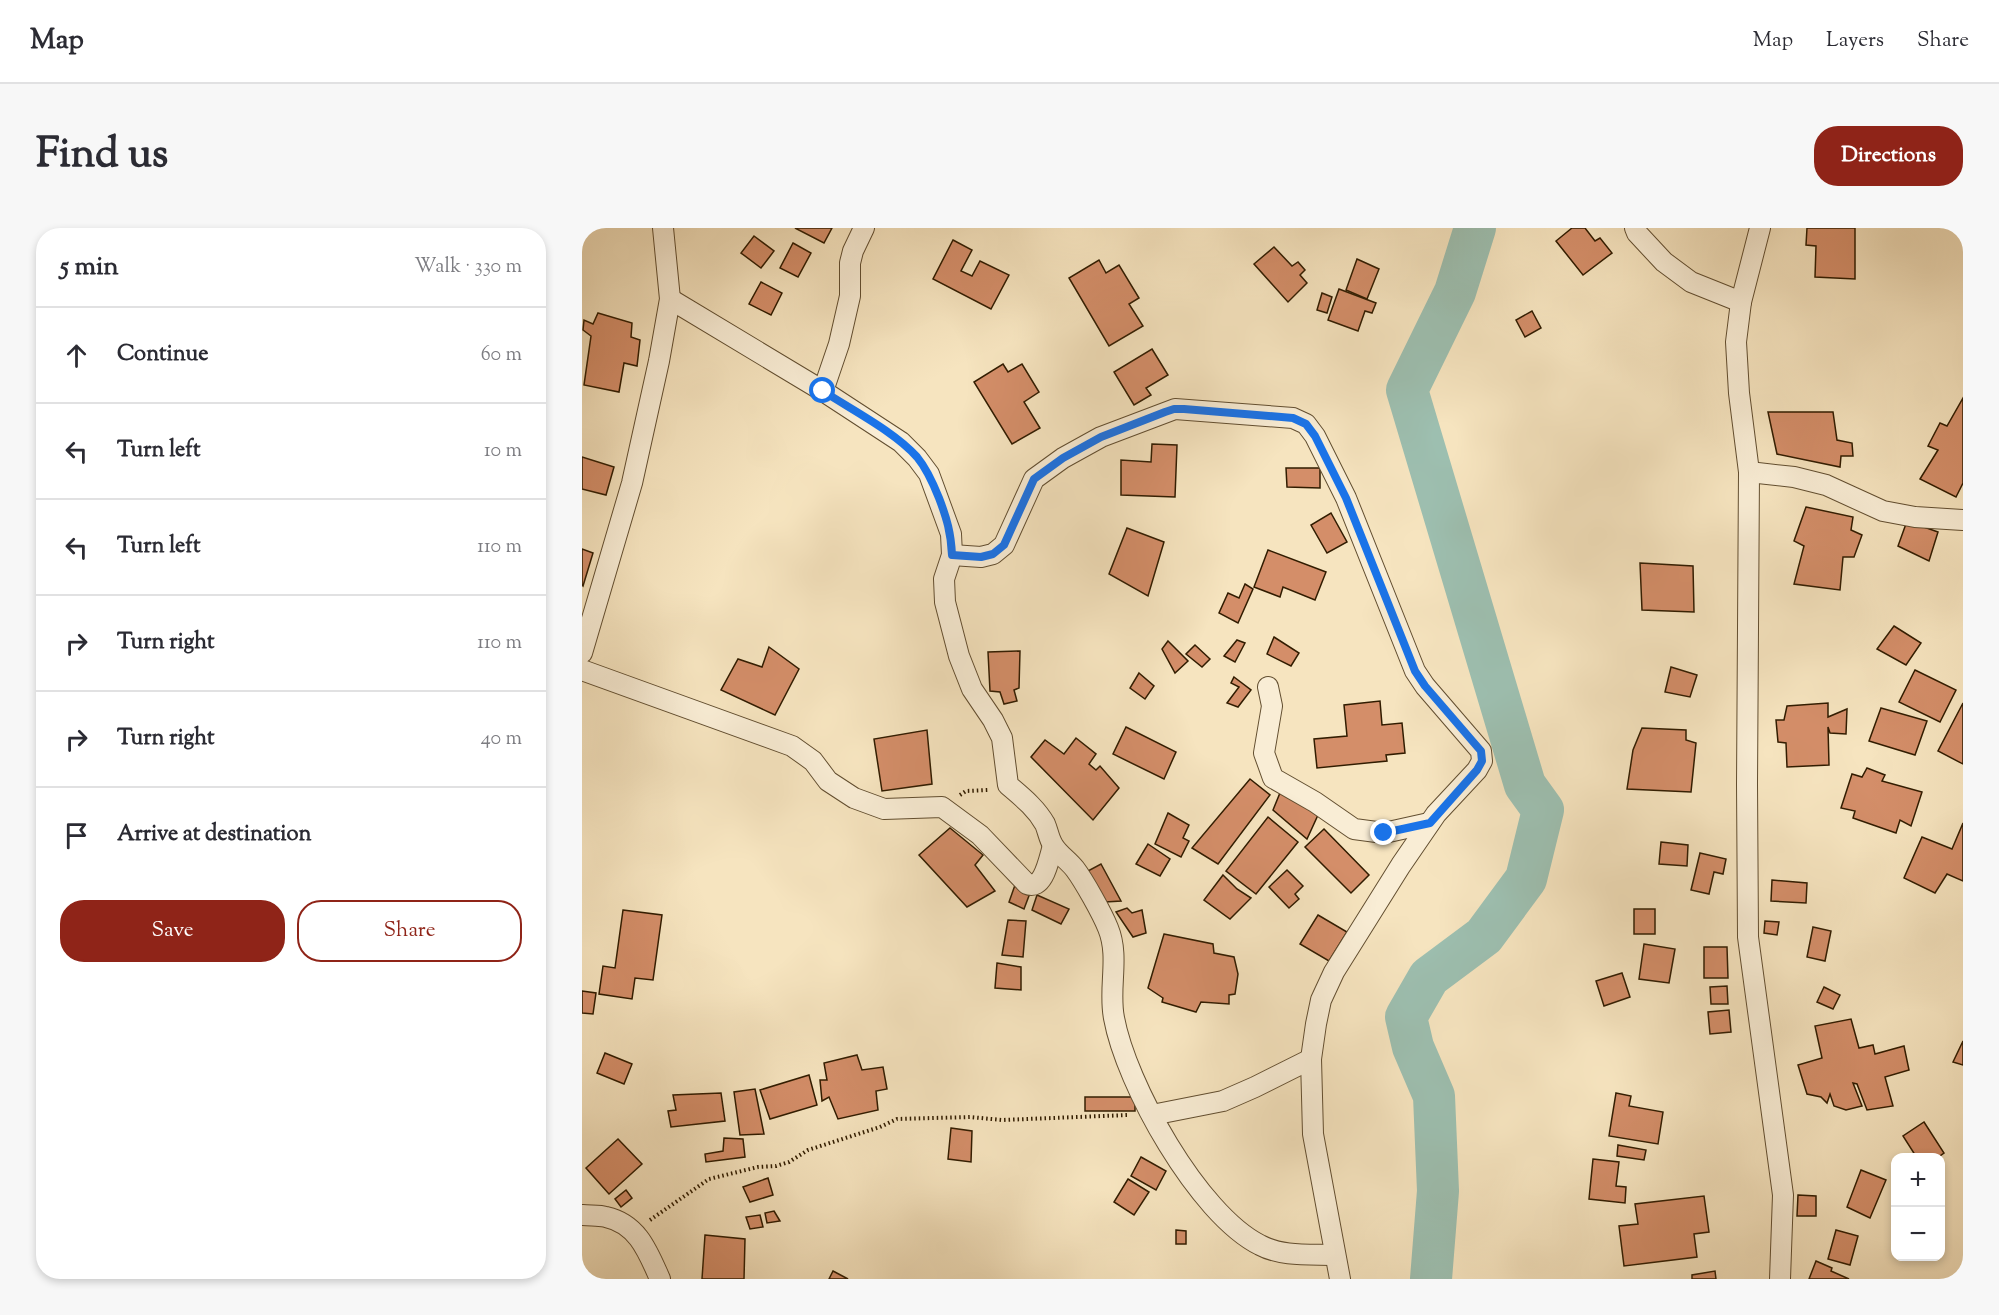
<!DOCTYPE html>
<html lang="en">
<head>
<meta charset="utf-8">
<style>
  body { margin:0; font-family:"Sorts Mill Goudy",serif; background:#f7f7f7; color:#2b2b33 }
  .controls { position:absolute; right:18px; bottom:18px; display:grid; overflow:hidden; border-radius:12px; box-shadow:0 3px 9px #0003 }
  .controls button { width:54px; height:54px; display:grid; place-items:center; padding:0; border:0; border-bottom:2px solid #e1e1e2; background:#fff; color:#2b2b33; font:30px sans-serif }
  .stop { position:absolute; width:18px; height:18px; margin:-14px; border:4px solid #1a73e8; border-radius:50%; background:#fff }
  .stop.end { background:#1a73e8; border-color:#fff; box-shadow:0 2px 6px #0008 }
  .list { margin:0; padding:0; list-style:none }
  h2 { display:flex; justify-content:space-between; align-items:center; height:78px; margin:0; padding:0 24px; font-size:26px }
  h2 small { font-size:20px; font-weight:400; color:#7c7c81 }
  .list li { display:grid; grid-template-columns:39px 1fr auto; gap:18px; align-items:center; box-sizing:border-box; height:96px; padding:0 24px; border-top:2px solid #e1e1e2 }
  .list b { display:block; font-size:22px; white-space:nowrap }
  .list em { font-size:20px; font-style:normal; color:#7c7c81 }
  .actions { display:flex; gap:12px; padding:18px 24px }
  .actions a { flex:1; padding:14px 0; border:2px solid #8f2418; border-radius:24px; text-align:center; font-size:21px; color:#8f2418 }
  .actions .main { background:#8f2418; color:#fff }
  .icon { flex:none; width:33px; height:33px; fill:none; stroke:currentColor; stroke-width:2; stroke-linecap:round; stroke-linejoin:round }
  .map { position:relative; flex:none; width:1381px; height:1051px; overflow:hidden; border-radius:24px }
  header { display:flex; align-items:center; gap:36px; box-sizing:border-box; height:84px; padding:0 30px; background:#fff; border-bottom:2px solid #e1e1e2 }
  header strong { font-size:28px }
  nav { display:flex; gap:33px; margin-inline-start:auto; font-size:21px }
  .intro { display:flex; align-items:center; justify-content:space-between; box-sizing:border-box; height:144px; padding:0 36px }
  h1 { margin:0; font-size:42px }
  .button { padding:15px 27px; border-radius:24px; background:#8f2418; color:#fff; font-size:21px; font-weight:700 }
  main { display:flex; gap:36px; padding:0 36px }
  aside { flex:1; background:#fff; border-radius:24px; box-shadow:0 3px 9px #0003 }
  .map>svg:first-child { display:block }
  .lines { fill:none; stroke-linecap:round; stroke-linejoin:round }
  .river { stroke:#9dbfb0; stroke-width:42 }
  .building { fill:#d48e69; stroke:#311c00; stroke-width:1.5 }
  .minor-casing { stroke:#624e30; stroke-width:22 }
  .path { stroke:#311c00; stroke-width:4; stroke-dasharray:1.5 3; stroke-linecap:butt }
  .minor { stroke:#f9edd5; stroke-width:20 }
  .route { stroke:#1a73e8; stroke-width:8 }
</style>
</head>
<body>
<header>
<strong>Map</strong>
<nav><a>Map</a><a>Layers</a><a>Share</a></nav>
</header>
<div class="intro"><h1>Find us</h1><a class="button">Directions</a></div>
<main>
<aside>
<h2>5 min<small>Walk · 330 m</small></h2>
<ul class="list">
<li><svg class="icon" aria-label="ahead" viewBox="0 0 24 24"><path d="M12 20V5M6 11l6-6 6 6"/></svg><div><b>Continue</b></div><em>60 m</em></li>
<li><svg class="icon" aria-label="left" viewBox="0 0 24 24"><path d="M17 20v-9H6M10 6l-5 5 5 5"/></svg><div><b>Turn left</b></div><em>10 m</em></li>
<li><svg class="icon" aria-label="left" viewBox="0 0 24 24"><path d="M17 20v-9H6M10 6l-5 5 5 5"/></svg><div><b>Turn left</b></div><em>110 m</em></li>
<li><svg class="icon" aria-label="right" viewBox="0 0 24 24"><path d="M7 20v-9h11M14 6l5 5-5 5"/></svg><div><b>Turn right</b></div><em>110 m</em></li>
<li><svg class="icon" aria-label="right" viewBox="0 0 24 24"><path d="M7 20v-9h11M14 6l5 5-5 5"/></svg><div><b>Turn right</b></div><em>40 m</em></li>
<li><svg class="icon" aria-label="arrive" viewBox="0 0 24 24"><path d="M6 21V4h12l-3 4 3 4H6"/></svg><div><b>Arrive at destination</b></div></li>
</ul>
<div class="actions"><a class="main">Save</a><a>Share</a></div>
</aside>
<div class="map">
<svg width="1381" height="1051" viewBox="0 0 1381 1051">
  <rect width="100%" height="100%" fill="#f6e4bf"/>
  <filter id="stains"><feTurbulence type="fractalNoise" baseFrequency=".00333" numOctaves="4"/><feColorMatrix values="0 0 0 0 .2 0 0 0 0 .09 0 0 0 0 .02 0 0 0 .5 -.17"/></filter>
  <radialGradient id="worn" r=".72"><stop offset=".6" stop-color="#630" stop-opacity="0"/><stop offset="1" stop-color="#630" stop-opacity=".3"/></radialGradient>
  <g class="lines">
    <path class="river" d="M849 1051 856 963 852 868 831 819 824 789 847 749 902 708 944 651 961 582 943 557 825 162 873 64 893 0"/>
  </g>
  <g class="building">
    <path d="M213 0H250L242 15Z"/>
    <path d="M990 0H1003L1013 13 1018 10 1030 25 1001 47 974 13Z"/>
    <path d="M1225 0H1273V51L1233 49 1234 18 1224 17Z"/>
    <path d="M172 8 192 23 179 40 159 25Z"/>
    <path d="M371 12 390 22 379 43 390 48 398 33 427 47 409 81 351 51Z"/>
    <path d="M211 15 229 25 216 49 198 40Z"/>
    <path d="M692 19 710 38 716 34 723 42 718 47 725 55 706 74 672 36Z"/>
    <path d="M775 31 797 41 785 71 764 62Z"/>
    <path d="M517 32 524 45 537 37 557 70 547 76 561 98 527 118 487 50Z"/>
    <path d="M179 54 200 65 189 87 167 76Z"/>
    <path d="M757 61 794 75 790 85 783 83 776 103 746 92Z"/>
    <path d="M740 65 750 69 745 85 735 82Z"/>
    <path d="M950 83 959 100 943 109 934 92Z"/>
    <path d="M16 85 50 95 49 109 58 112 55 138 42 135 37 164 2 157 9 108 1 102 2 92 11 96Z"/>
    <path d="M570 121 586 147 564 160 569 167 552 177 532 144Z"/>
    <path d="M421 136 426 144 440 136 457 164 442 174 458 200 430 216 392 154Z"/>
    <path d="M1381 170V255L1374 269 1338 251 1356 222 1346 218 1358 195 1365 198Z"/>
    <path d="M1186 184H1251L1255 212 1270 215 1271 228H1259L1258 239 1195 226Z"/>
    <path d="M570 216 595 217 593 269 539 267V232L569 234Z"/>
    <path d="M0 229 32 239 24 267 0 261Z"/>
    <path d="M704 240H738V260L705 259Z"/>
    <path d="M1224 279 1271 289 1269 302 1280 307 1272 329H1261L1258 362 1212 356 1222 318 1212 313Z"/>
    <path d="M749 285 765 314 745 325 729 297Z"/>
    <path d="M1325 293 1356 304 1347 333 1316 318Z"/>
    <path d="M545 300 582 314 566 368 527 346Z"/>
    <path d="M0 321 11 325 1 358 0 357Z"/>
    <path d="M686 322 744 344 733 372 701 359 698 369 672 359Z"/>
    <path d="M1058 335 1111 338 1112 384 1060 382Z"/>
    <path d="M663 356 671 361 656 395 637 385 646 365 657 370Z"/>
    <path d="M1312 398 1339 415 1324 437 1295 421Z"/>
    <path d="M692 409 717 425 709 438 685 426Z"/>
    <path d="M655 412 663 415 653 434 642 428Z"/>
    <path d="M586 413 606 433 593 445 580 421Z"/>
    <path d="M613 417 628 431 620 439 604 426Z"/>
    <path d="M187 419 217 441 193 487 139 462 156 431 180 439Z"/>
    <path d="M438 423 437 460 432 462 435 473 422 476 418 464 408 463 406 424Z"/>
    <path d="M1089 439 1115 447 1108 469 1083 464Z"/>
    <path d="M1333 442 1374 462 1358 494 1317 474Z"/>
    <path d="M557 445 572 458 563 471 548 460Z"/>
    <path d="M652 449 669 462 656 479 645 475 657 459 649 455Z"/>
    <path d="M798 473 800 497 820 495 823 525 804 527 805 533 735 540 732 511 765 508 762 477Z"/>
    <path d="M1246 475V489L1265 481 1264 506 1248 505 1246 499 1247 537 1205 539 1204 515 1196 514 1194 492H1202L1205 478Z"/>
    <path d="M1381 475V536L1356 523Z"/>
    <path d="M1299 480 1345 493 1333 527 1287 513Z"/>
    <path d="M544 499 594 524 582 551 531 526Z"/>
    <path d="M1060 500 1104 502V512L1114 515 1109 564 1045 561 1051 522Z"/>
    <path d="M345 502 350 556 300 563 292 511Z"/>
    <path d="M494 510 514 526 507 536 514 542 518 538 537 560 511 592 449 529 463 512 482 526Z"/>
    <path d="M1285 540 1303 547 1300 553 1340 564 1329 598 1318 592 1314 605 1271 590 1273 583 1259 580 1270 546 1280 549Z"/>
    <path d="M668 551 688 567 636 636 610 620Z"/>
    <path d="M700 560 736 587 725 611 691 582Z"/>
    <path d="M586 585 607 597 601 610 607 613 599 629 573 616Z"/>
    <path d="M686 589 716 614 674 666 644 643Z"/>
    <path d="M1381 595V653L1365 646 1353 665 1322 650 1340 609 1370 621Z"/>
    <path d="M368 600 401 627 393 637 413 663 385 679 337 627Z"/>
    <path d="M742 601 787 647 769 665 723 619Z"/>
    <path d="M1079 614 1106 617 1105 638 1077 636Z"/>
    <path d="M566 616 588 631 578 648 554 636Z"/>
    <path d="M1118 625 1144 631 1141 646 1132 644 1127 666 1109 662Z"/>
    <path d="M519 636 539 673 523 674 504 644Z"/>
    <path d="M705 642 721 658 713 666 717 671 707 680 687 659Z"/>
    <path d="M641 647 655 661 669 670 648 691 622 672Z"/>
    <path d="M1190 652 1225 655 1224 675 1189 673Z"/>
    <path d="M433 657 448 665 442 681 427 674Z"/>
    <path d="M455 667 487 681 479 696 450 682Z"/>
    <path d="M545 680 550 685 560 682 564 705 551 709 534 684Z"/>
    <rect x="1052" y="681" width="21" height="25"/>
    <path d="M41 682 80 687 71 752 53 750 50 771 17 766 21 738 33 740Z"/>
    <path d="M736 687 765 704 747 733 718 716Z"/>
    <path d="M426 692 444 693 441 729 420 727Z"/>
    <path d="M1183 693 1197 694 1195 707 1182 705Z"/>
    <path d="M1231 699 1249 703 1243 733 1225 729Z"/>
    <path d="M582 706 631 716 632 725 652 729 656 746 653 766 647 767V776L619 774 614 784 580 774 581 770 566 760Z"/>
    <path d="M1062 716 1093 721 1087 755 1057 751Z"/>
    <path d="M1122 719H1145L1146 750H1122Z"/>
    <path d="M415 735 439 739V762L413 760Z"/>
    <path d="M1040 745 1048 769 1022 778 1014 753Z"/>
    <path d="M1145 758 1146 776H1129L1128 759Z"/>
    <path d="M1242 759 1258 767 1251 781 1235 774Z"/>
    <path d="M0 763 14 765 11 786 0 785Z"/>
    <path d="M1147 782 1149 804 1128 806 1126 784Z"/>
    <path d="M1269 791 1277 820 1291 817 1293 826 1322 818 1327 842 1303 849 1311 878 1285 882 1275 856 1271 855 1280 878 1264 882 1252 878 1248 866 1245 875 1239 869 1225 866 1216 837 1240 830 1233 798Z"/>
    <path d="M1381 813V837L1371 834Z"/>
    <path d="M23 825 50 836 42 856 15 845Z"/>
    <path d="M275 827 280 842 301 839 305 861 294 863 296 882 256 891 247 869 240 873 238 852H245L242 835Z"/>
    <path d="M227 847 235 877 188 891 178 862Z"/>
    <path d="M173 861 182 906 158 907 152 864Z"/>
    <path d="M139 865 143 893 89 899 86 883 94 882 91 867Z"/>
    <path d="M1034 865 1049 868 1047 878 1081 884 1076 916 1027 908Z"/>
    <rect x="503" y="869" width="50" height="14"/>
    <path d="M1342 894 1362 925 1355 930H1335L1321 908Z"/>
    <path d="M369 900 390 903 389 934 366 931Z"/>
    <path d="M142 910 161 911 163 929 124 934 123 926 141 923Z"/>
    <path d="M36 911 60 936 27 966 4 940Z"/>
    <path d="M1036 917 1064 922 1062 932 1035 928Z"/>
    <path d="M559 929 584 943 574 962 549 948Z"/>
    <path d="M1011 931 1037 934 1034 958 1044 959 1043 975 1007 971Z"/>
    <path d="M1279 942 1304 952 1288 990 1265 979Z"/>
    <path d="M186 950 191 967 168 974 161 959Z"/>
    <path d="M546 951 567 964 552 987 532 974Z"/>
    <path d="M44 962 50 970 39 979 33 971Z"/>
    <path d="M1216 967 1234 968V988H1215Z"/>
    <path d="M1122 968 1127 1004 1112 1006 1115 1029 1042 1038 1037 998 1056 996 1053 976Z"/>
    <path d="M192 983 198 993 185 995 183 985Z"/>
    <path d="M178 987 181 999 168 1001 164 989Z"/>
    <path d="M594 1002 604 1003V1016H594Z"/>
    <path d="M1254 1002 1276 1008 1268 1037 1246 1031Z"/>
    <path d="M123 1007 163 1011 162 1051H120Z"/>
    <path d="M1234 1033 1250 1040 1249 1043 1267 1051H1227Z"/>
    <path d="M251 1043 266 1051H247Z"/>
    <path d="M1133 1043 1134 1051H1110V1047Z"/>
  </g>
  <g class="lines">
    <defs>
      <g id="minor">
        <path d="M1053 0 1055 5 1082 34 1109 54 1159 74"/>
        <path d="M1178 0 1159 74 1154 114 1157 165 1167 244 1165 556 1166 709 1201 967 1198 1051"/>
        <path d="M88 71 241 163 319 214 335 230 347 246 369 306 370 327 362 351 363 374 377 428 390 461 411 492 420 510 426 557C440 569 454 580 463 596 466 603 467 611 471 617 476 626 486 632 493 641 502 653 520 685 526 700 538 729 526 760 532 790 544 856 616 986 678 1017 700 1029 729 1026 753 1027"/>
        <path d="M241 163 257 116 268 68V35L271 23 282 0"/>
        <path d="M1167 244 1212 249 1244 257 1301 283 1333 289 1381 292"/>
        <path d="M370 327 399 329 411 326 422 317 452 251 481 230 519 209 593 181 711 190 724 196 733 208 764 270 833 443 843 458 899 523 900 533 895 542 854 586 819 637 752 744 739 772 734 796 729 831 731 906 758 1051"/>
        <path d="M0 425 50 255 77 133 88 71 81 0"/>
        <path d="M0 442 210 518 231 533 246 553 272 570 302 581 360 579 398 607 445 656C462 663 467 630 471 618"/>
        <path d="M686 459 690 478 682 525 691 550 733 574 772 601 802 605 847 595"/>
        <path d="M570 887 641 873 673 859 729 831"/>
        <path d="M0 987C8 988 17 987 24 989 56 996 66 1024 78 1051"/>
      </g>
    </defs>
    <use href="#minor" class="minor-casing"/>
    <g class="path">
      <path d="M378 567 384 563 406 562"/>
      <path d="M68 992 127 951 176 939 194 938 207 934 226 922 298 899 315 891 388 889 420 892 546 887"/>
    </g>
    <use href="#minor" class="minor"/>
  </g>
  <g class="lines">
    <path class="route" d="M241 163C270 182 313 204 335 229 345 241 351 255 357 270 365 291 369 305 370 327L399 329 411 326 422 317 452 251 481 230 519 209 583 184 592 181H602L711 190 724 196 733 208 764 270 833 443 843 458 899 523 900 533 895 542 848 595 802 605"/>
  </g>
  <rect width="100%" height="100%" filter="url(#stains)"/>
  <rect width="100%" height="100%" fill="url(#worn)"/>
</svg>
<div class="controls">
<button>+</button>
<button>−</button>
</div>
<div class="stop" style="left:241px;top:163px"></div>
<div class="stop end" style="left:802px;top:605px"></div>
</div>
</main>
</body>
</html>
